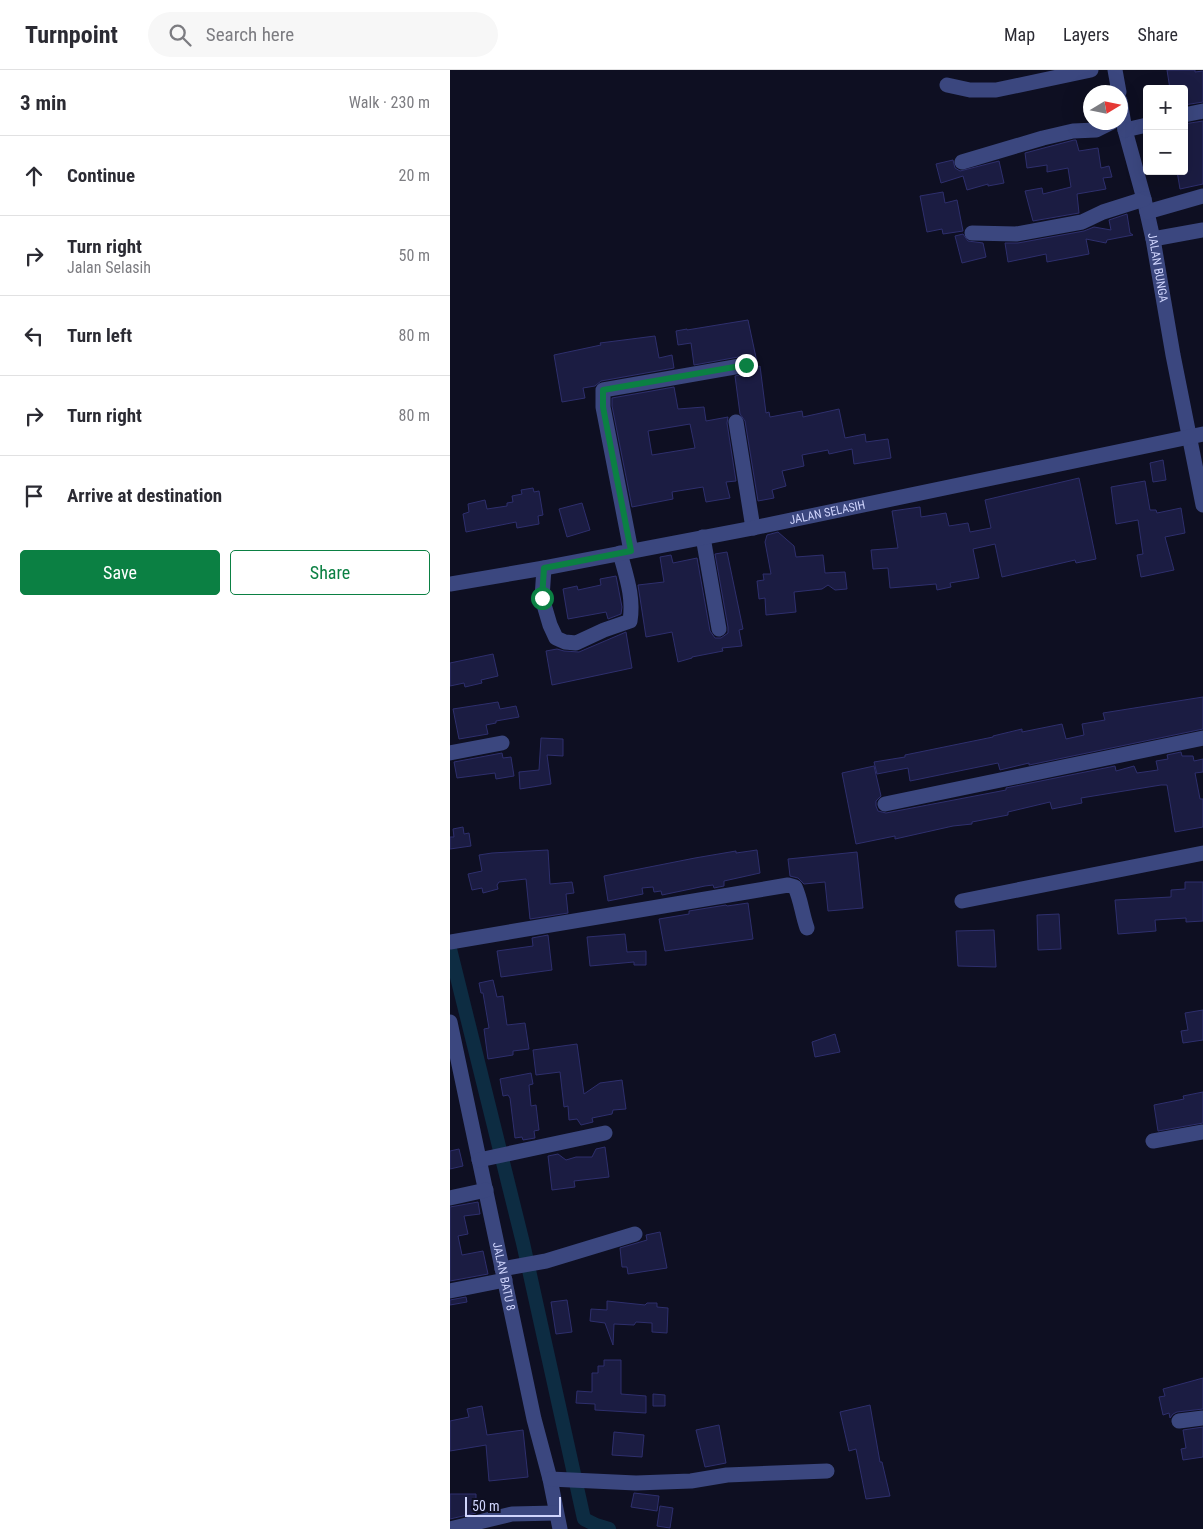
<!DOCTYPE html>
<html lang="en">
<head>
<meta charset="utf-8">
<style>
  body { margin:0; font-family:"Roboto Condensed",sans-serif; background:#f7f7f7; color:#2b2b33 }
  .controls { position:absolute; right:15px; top:15px; display:grid; overflow:hidden; border-radius:5px; box-shadow:0 5px 20px #0002 }
  .controls button { width:45px; height:45px; display:grid; place-items:center; padding:0; border:0; border-bottom:1px solid #e1e1e2; background:#fff; color:#2b2b33; font:25px sans-serif }
  .compass { position:absolute; left:633px; top:15px; width:45px; height:45px; border-radius:50%; background:#fff; box-shadow:0 5px 20px #0002; rotate:80deg }
  .scale { position:absolute; left:15px; bottom:12px; width:96px; box-sizing:border-box; padding-left:5px; border:2px solid #d0d5fd; border-top:0; font-size:14px; line-height:18px; white-space:nowrap; color:#d0d5fd; -webkit-text-stroke:4px #0e0f22; paint-order:stroke }
  .stop { position:absolute; width:15px; height:15px; margin:-11px; border:4px solid #0b8043; border-radius:50%; background:#fff }
  .stop.end { background:#0b8043; border-color:#fff; box-shadow:0 1px 5px #0008 }
  .list { margin:0; padding:0; list-style:none }
  h2 { display:flex; justify-content:space-between; align-items:center; height:65px; margin:0; padding:0 20px; font-size:21px }
  h2 small { font-size:16px; font-weight:400; color:#7c7c81 }
  .list li { display:grid; grid-template-columns:32px 1fr auto; gap:15px; align-items:center; box-sizing:border-box; height:80px; padding:0 20px; border-top:1px solid #e1e1e2 }
  .list b { display:block; font-size:19px; white-space:nowrap }
  .list p { margin:0; font-size:16px; white-space:nowrap; color:#7c7c81 }
  .list em { font-size:16px; font-style:normal; color:#7c7c81 }
  .actions { display:flex; gap:10px; padding:15px 20px }
  .actions a { flex:1; padding:11px 0; border:1px solid #0b8043; border-radius:5px; text-align:center; font-size:18px; color:#0b8043 }
  .actions .main { background:#0b8043; color:#fff }
  .icon { flex:none; width:28px; height:28px; fill:none; stroke:currentColor; stroke-width:2; stroke-linecap:round; stroke-linejoin:round }
  .map { position:relative; flex:none; width:753px; height:1459px; overflow:hidden }
  header { display:flex; align-items:center; gap:30px; box-sizing:border-box; height:70px; padding:0 25px; background:#fff; border-bottom:1px solid #e1e1e2 }
  header strong { font-size:24px }
  nav { display:flex; gap:28px; margin-inline-start:auto; font-size:18px }
  .search { width:350px; height:45px; background:#f7f7f7; display:flex; align-items:center; gap:12px; box-sizing:border-box; padding:0 18px; border-radius:28px; color:#7c7c81; font-size:19px }
  main { display:flex }
  aside { flex:1; background:#fff }
  .map>svg:first-child { display:block }
  .lines { fill:none; stroke-linecap:round; stroke-linejoin:round }
  .canal { stroke:#0d2c42; stroke-width:14 }
  .building { fill:#1b1c42; stroke:#2e2f6d; fill-rule:evenodd }
  .minor { stroke:#3b477f; stroke-width:15 }
  .route { stroke:#0b8043; stroke-width:6 }
  .labels { text-anchor:middle; stroke-width:4; stroke-linejoin:round; paint-order:stroke }
  .street-label { font-size:12px; fill:#d0d5fd; stroke:#0e0f22 }
</style>
</head>
<body>
<header>
<strong>Turnpoint</strong>
<div class="search"><svg class="icon" aria-label="search" viewBox="0 0 24 24"><circle cx="10" cy="10" r="6"/><path d="M15 15l6 6"/></svg>Search here</div>
<nav><a>Map</a><a>Layers</a><a>Share</a></nav>
</header>
<main>
<aside>
<h2>3 min<small>Walk · 230 m</small></h2>
<ul class="list">
<li><svg class="icon" aria-label="ahead" viewBox="0 0 24 24"><path d="M12 20V5M6 11l6-6 6 6"/></svg><div><b>Continue</b></div><em>20 m</em></li>
<li><svg class="icon" aria-label="right" viewBox="0 0 24 24"><path d="M7 20v-9h11M14 6l5 5-5 5"/></svg><div><b>Turn right</b><p>Jalan Selasih</p></div><em>50 m</em></li>
<li><svg class="icon" aria-label="left" viewBox="0 0 24 24"><path d="M17 20v-9H6M10 6l-5 5 5 5"/></svg><div><b>Turn left</b></div><em>80 m</em></li>
<li><svg class="icon" aria-label="right" viewBox="0 0 24 24"><path d="M7 20v-9h11M14 6l5 5-5 5"/></svg><div><b>Turn right</b></div><em>80 m</em></li>
<li><svg class="icon" aria-label="arrive" viewBox="0 0 24 24"><path d="M6 21V4h12l-3 4 3 4H6"/></svg><div><b>Arrive at destination</b></div></li>
</ul>
<div class="actions"><a class="main">Save</a><a>Share</a></div>
</aside>
<div class="map">
<svg width="753" height="1459" viewBox="0 0 753 1459">
  <rect width="100%" height="100%" fill="#0e0f22"/>
  <g class="lines">
    <path class="canal" d="M0 879 73 1173 134 1449 146 1455 159 1459"/>
  </g>
  <g class="building">
    <path d="M717 0H745V2L753 1V32L734 35V19H720Z"/>
    <path d="M753 51V114L730 119 727 101H734V54Z"/>
    <path d="M624 70H626L629 81 648 78 651 98 659 96 662 107 653 108 656 119 627 124 629 143 583 151 575 121 592 118 593 124 621 117 618 98 597 102V95L577 98 575 83Z"/>
    <path d="M503 90 505 98 510 101 549 91 554 113 538 116V114L517 120 513 106 491 113 486 94Z"/>
    <path d="M493 122 495 133 507 130 513 161 493 164 492 159 477 162 470 126Z"/>
    <path d="M677 144 680 163 683 165 657 170 656 173 636 169 639 184 597 192 596 184 558 192 555 173H568L634 161 644 157 661 160 659 150Z"/>
    <path d="M513 164 518 171 533 173 536 187 512 193 505 166Z"/>
    <path d="M298 250 308 297 310 296 316 343 319 342 320 347 352 341 353 347 389 339 395 368 415 364 416 372 438 369 441 388 404 394 402 379 379 384 378 380 352 385 354 396 332 401 336 416 322 420 324 428 308 431 295 351 290 344 285 306 302 302 305 298 303 289 300 286H294L244 295 241 273 228 275 226 261 237 259V260Z"/>
    <path d="M205 266 209 288 222 285 224 298 151 311 145 316 133 318 135 328 112 332 104 285 151 275 150 273Z"/>
    <path d="M224 317 228 339 254 337 256 351 278 347 277 353 286 411 276 412 280 428 256 432 253 417 222 422 223 429 182 437 162 336V328ZM240 354 245 378 202 385 198 361Z"/>
    <path d="M713 390 716 410 703 412 700 393Z"/>
    <path d="M629 408 646 489 626 493 625 490 552 507 545 474 523 479 529 508 500 513 501 517 487 520 486 514 440 518 438 498 423 499 421 480 448 478 442 441 470 437 471 447 496 443 499 456 518 453 520 462 541 458 535 430Z"/>
    <path d="M695 411 700 440H706L707 443 731 438 735 463 715 467 724 500 691 507 687 485 693 484 688 450 666 454 661 417Z"/>
    <path d="M83 418 84 422 89 421 93 445 88 446 89 454 67 458 66 452 16 462 13 444 19 442 18 434 35 430 37 439 57 436V433L63 432 62 426 72 424 71 420Z"/>
    <path d="M132 433 140 460 117 467 109 439Z"/>
    <path d="M328 462 344 476 346 487 373 485 375 503 395 502 397 519 385 520 378 515 372 519 344 522 346 542 316 545 315 528 309 529 307 511 314 510 313 504H321L315 472 317 465Z"/>
    <path d="M277 482 293 559 289 560 292 576 272 578 273 581 242 587V588L228 592 222 562 196 567 188 515 214 512 210 487 221 485 223 493 247 488 260 561 265 568H271L278 563V557L265 484Z"/>
    <path d="M166 506 172 537 171 544 158 549 156 542 118 549 113 519 127 516 128 520 151 515 150 509Z"/>
    <path d="M176 562 182 598 102 615 96 581 107 579 114 581 129 582Z"/>
    <path d="M43 584 48 606 31 610 32 613 15 617 14 613 0 616V593Z"/>
    <path d="M753 627V659L579 695V693L550 700 548 693 460 711 458 698 427 704 424 692 455 687V685L543 667V666L572 659V662L612 654 616 669 634 665 632 654 655 650 653 643Z"/>
    <path d="M48 632 50 639 66 636 69 647 46 651V653L36 655 38 664 9 669 3 639Z"/>
    <path d="M91 668 113 669V686L97 685 101 714 70 719 69 702 89 700Z"/>
    <path d="M731 682 732 686H743L744 691 753 689V702L745 703 750 729H753V757L725 762 717 715H711L631 728 632 733 602 739 600 732 558 742V745L522 752V754L503 756 445 769V766L406 774 392 703 424 696 431 726 426 731V736L428 741 436 743 556 720V718L665 696 666 701 684 696 687 703 708 700 706 691 718 689 717 685Z"/>
    <path d="M52 683 53 688 61 687 64 706 46 709 45 703 7 708 4 692Z"/>
    <path d="M13 757 14 764 19 763 21 776 0 779V767H4L3 759Z"/>
    <path d="M98 780 100 814 122 812 124 823 116 824 118 843 80 849 76 809 49 812 47 815 48 819 33 823 32 818 22 820 18 804 32 801 29 785 42 783Z"/>
    <path d="M307 780 310 803 274 811V816L264 818 263 815 255 816 212 825 211 821 204 822 203 817 192 818 193 824 158 831 154 806 245 788 286 781V783Z"/>
    <path d="M407 782 413 838 378 841 375 812 354 814 348 808 340 806 338 789Z"/>
    <path d="M735 812H753V851L736 852V848L705 850 706 861 668 864 665 830 721 827V820L735 819Z"/>
    <path d="M298 833 303 869 215 881 209 849 239 844V841L276 835 277 836Z"/>
    <path d="M609 844 611 879 588 880 587 845Z"/>
    <path d="M544 860 546 897 508 896 506 861Z"/>
    <path d="M175 864 177 882 196 881V895H184V892L140 896 137 867Z"/>
    <path d="M98 865 102 900 51 907 47 881 83 876 82 868Z"/>
    <path d="M43 910 47 927 53 926 57 955 75 953 79 979 63 981V985L38 989 34 959 39 958 33 923H31L29 913Z"/>
    <path d="M753 940V970L733 973 731 961 738 960 735 943Z"/>
    <path d="M385 964 390 982 365 987 362 972Z"/>
    <path d="M127 974 134 1024 150 1013 172 1010 176 1039 163 1040 162 1044 142 1048 143 1052 131 1055 127 1049 119 1050 118 1036 114 1037 110 1002 86 1005 83 980Z"/>
    <path d="M81 1003 83 1014 79 1015 81 1036 86 1035 89 1060 84 1061 85 1068 73 1070 72 1067 65 1068 60 1028 58 1025 53 1026 50 1009Z"/>
    <path d="M753 1022V1053L708 1061 704 1035 734 1029 733 1026Z"/>
    <path d="M155 1077 159 1107 124 1111 125 1117 102 1120 98 1086 108 1084 116 1090 126 1087H142L146 1079Z"/>
    <path d="M9 1079 13 1096 0 1099V1081Z"/>
    <path d="M28 1132 30 1144 14 1146 18 1164 8 1166 12 1185 33 1181 38 1204 0 1211V1137Z"/>
    <path d="M210 1162 217 1198 178 1204 177 1197H172L170 1178 197 1170 196 1165Z"/>
    <path d="M16 1227 17 1232 0 1235V1230Z"/>
    <path d="M117 1230 122 1262 106 1264 101 1232Z"/>
    <path d="M157 1231 195 1235 197 1233H207V1237L218 1238 217 1263 202 1262V1253L186 1252 184 1255 164 1254 163 1275 155 1253 140 1251 141 1239 157 1240Z"/>
    <path d="M154 1290H171V1324L196 1326V1343L145 1340V1334L126 1333 127 1321 142 1322V1303H148V1296H154Z"/>
    <path d="M753 1308V1339L727 1342 723 1344 720 1348 719 1343 713 1345 709 1327 715 1326 713 1319Z"/>
    <path d="M203 1324 215 1325V1336H203Z"/>
    <path d="M420 1335 430 1392H432L440 1426 416 1429 406 1379 399 1381 390 1342Z"/>
    <path d="M32 1336 37 1365 73 1360 78 1407 39 1411 36 1375 0 1381V1351L19 1347 17 1339Z"/>
    <path d="M269 1355 276 1393 255 1397 246 1360Z"/>
    <path d="M753 1357V1387L733 1390 731 1379 736 1378 733 1360Z"/>
    <path d="M164 1362 194 1365 192 1387 162 1385Z"/>
    <path d="M184 1423 209 1426 207 1441 181 1437Z"/>
    <path d="M0 1424H26V1443L0 1449Z"/>
    <path d="M210 1436 223 1438 220 1458 207 1456Z"/>
  </g>
  <g class="lines">
    <g class="minor">
      <path d="M665 0 669 22"/>
      <path d="M497 15 520 20H546L641 0"/>
      <path id="s1" d="M670 31 675 60 694 129 703 169 723 285 753 435"/>
      <path d="M734 45 753 41"/>
      <path d="M675 60 697 55"/>
      <path d="M512 92 593 68 623 61 646 60 662 52"/>
      <path d="M697 142 753 126"/>
      <path d="M522 163 566 164 632 152 653 142 694 129"/>
      <path d="M703 169 753 160"/>
      <path d="M286 352 303 458"/>
      <path d="M253 467 269 559"/>
      <path d="M181 481 153 337V320L296 295"/>
      <path d="M94 498 92 528 100 555 106 568 115 572 126 573 154 560 180 551C184 527 176 506 170 483"/>
      <path id="s2" d="M0 514 94 498 303 458 753 364"/>
      <path d="M0 683 52 673"/>
      <path d="M435 734 753 668"/>
      <path d="M512 831 753 783"/>
      <path d="M0 872 338 815 345 817C351 830 352 844 357 858"/>
      <path id="s3" d="M0 952 84 1349 100 1409 110 1459"/>
      <path d="M703 1071 753 1062"/>
      <path d="M29 1090 155 1063"/>
      <path d="M0 1128 36 1120"/>
      <path d="M52 1199 96 1191 185 1164"/>
      <path d="M0 1221 55 1210"/>
      <path d="M729 1351 753 1348"/>
      <path d="M100 1409 186 1413 241 1411 277 1405 377 1401"/>
      <path d="M0 1459 62 1444 106 1443"/>
    </g>
  </g>
  <g class="lines">
    <path class="route" d="M92 528 94 498 181 481 153 337V320L296 295"/>
  </g>
  <g class="labels">
    <g class="street-label">
      <text dy="4" stroke="none"><textPath href="#s1" startOffset="171">JALAN BUNGA</textPath></text>
      <text dy="4" stroke="none"><textPath href="#s2" startOffset="384">JALAN SELASIH</textPath></text>
      <text dy="4" stroke="none"><textPath href="#s3" startOffset="260">JALAN BATU 8</textPath></text>
    </g>
  </g>
</svg>
<div class="controls">
<button>+</button>
<button>−</button>
</div>
<svg class="compass" viewBox="-18 -18 36 36"><path d="M0-13l5 13h-10z" fill="#e53935"/><path d="M0 13l5-13h-10z" fill="#7c7c81"/></svg>
<div class="scale">50 m</div>
<div class="stop" style="left:92px;top:528px"></div>
<div class="stop end" style="left:296px;top:295px"></div>
</div>
</main>
</body>
</html>
